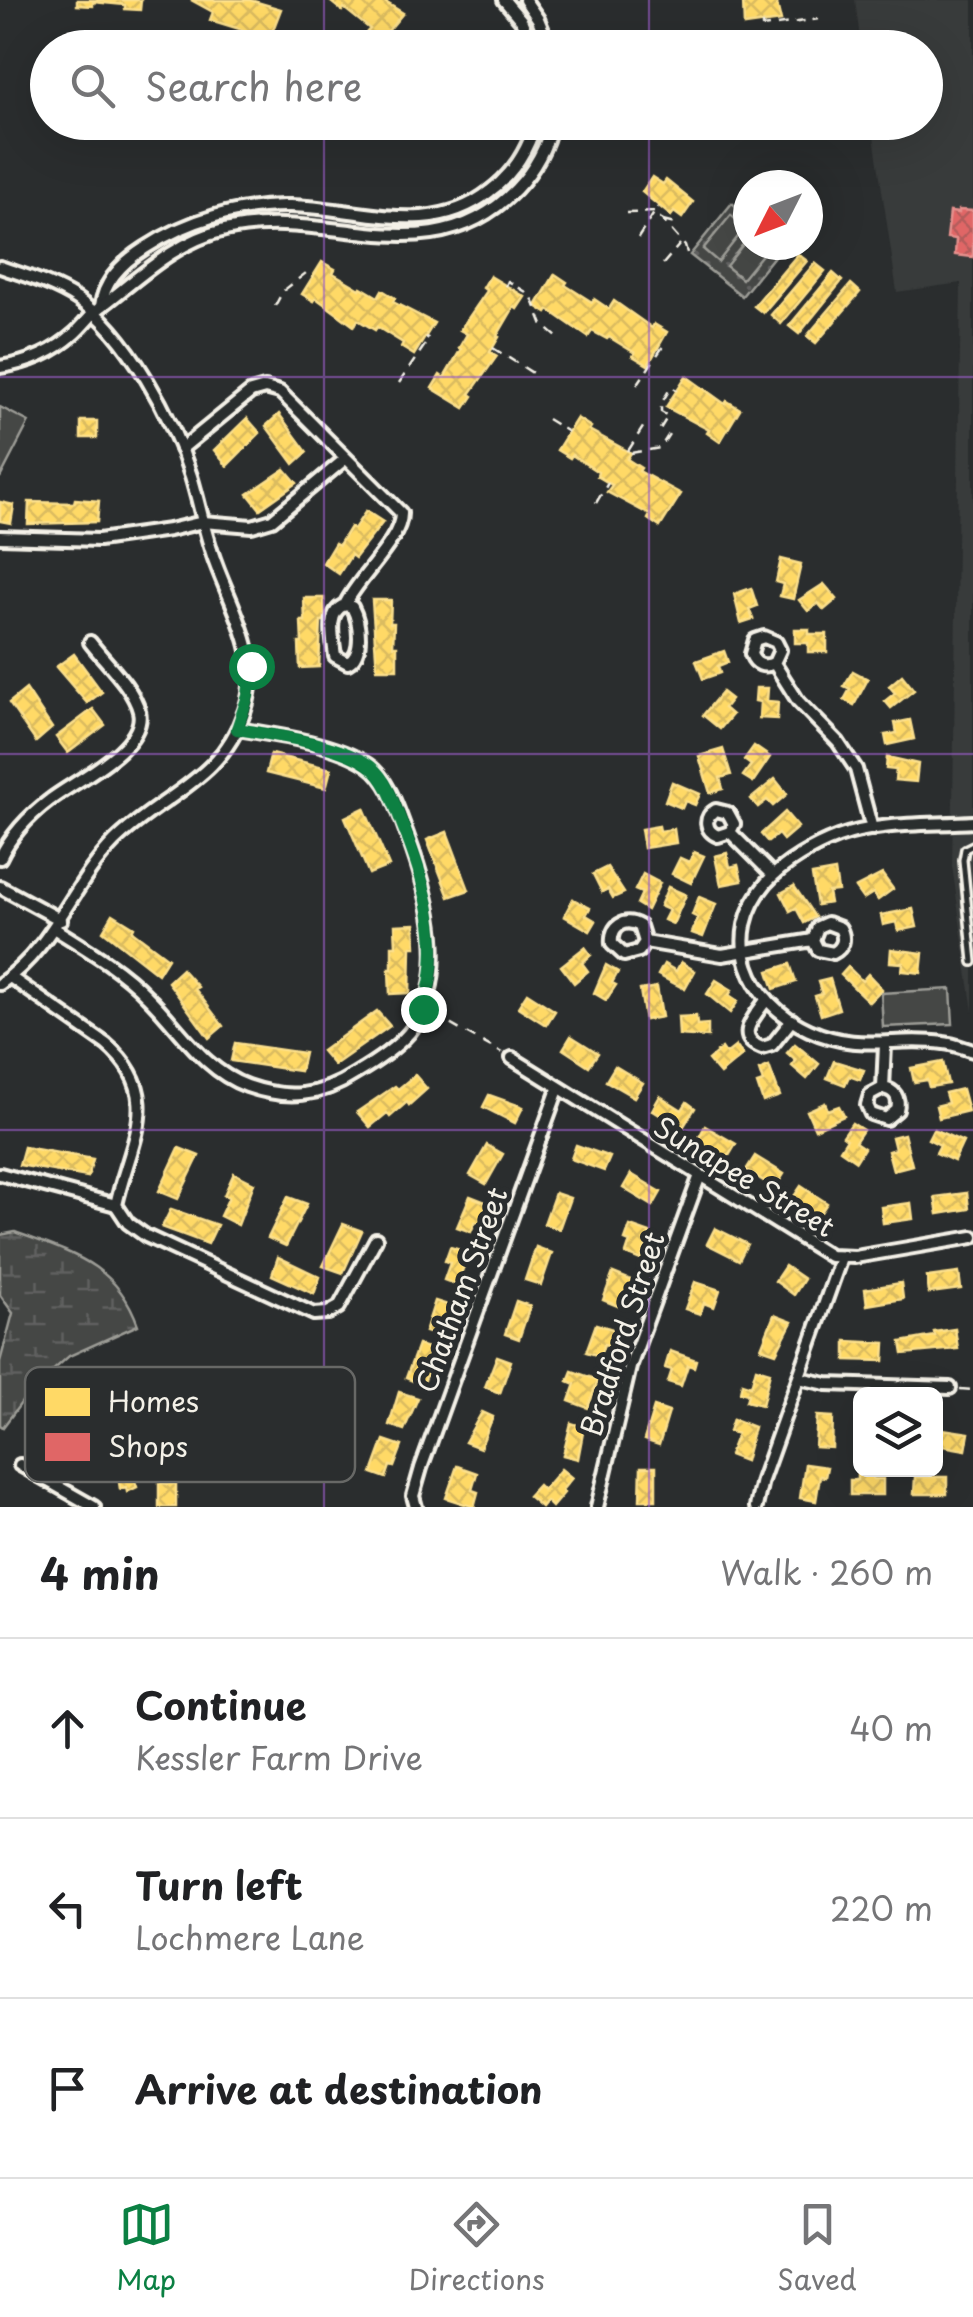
<!DOCTYPE html>
<html lang="en">
<head>
<meta charset="utf-8">
<style>
  body { margin:0; font-family:"Playpen Sans",sans-serif; background:#f6f6f6; color:#202124 }
  .controls { position:absolute; right:30px; bottom:30px; display:grid; overflow:hidden; border-radius:15px; box-shadow:0 10px 40px #0002 }
  .controls button { width:90px; height:90px; display:grid; place-items:center; padding:0; border:0; border-bottom:2px solid #e0e0e0; background:#fff; color:#202124; font:50px sans-serif }
  .compass { position:absolute; left:733px; top:170px; width:90px; height:90px; border-radius:50%; background:#fff; box-shadow:0 10px 40px #0002; rotate:228deg }
  .stop { position:absolute; width:30px; height:30px; margin:-22px; border:8px solid #0b8043; border-radius:50%; background:#fff }
  .stop.end { background:#0b8043; border-color:#fff; box-shadow:0 2px 10px #0008 }
  .list { margin:0; padding:0; list-style:none }
  h2 { display:flex; justify-content:space-between; align-items:center; height:130px; margin:0; padding:0 40px; font-size:42px }
  h2 small { font-size:32px; font-weight:400; color:#757577 }
  .list li { display:grid; grid-template-columns:65px 1fr auto; gap:30px; align-items:center; box-sizing:border-box; height:180px; padding:0 40px; border-top:2px solid #e0e0e0 }
  .list b { display:block; font-size:38px; white-space:nowrap }
  .list p { margin:0; font-size:32px; white-space:nowrap; color:#757577 }
  .list em { font-size:32px; font-style:normal; color:#757577 }
  .icon { flex:none; width:55px; height:55px; fill:none; stroke:currentColor; stroke-width:2; stroke-linecap:round; stroke-linejoin:round }
  .map { position:relative; flex:none; width:973px; height:1507px; overflow:hidden }
  .search { position:absolute; background:#fff; box-shadow:0 10px 40px #0002; left:30px; right:30px; top:30px; height:110px; display:flex; align-items:center; gap:25px; box-sizing:border-box; padding:0 35px; border-radius:55px; color:#757577; font-size:38px }
  .sheet { height:670px; background:#fff }
  nav { display:flex; justify-content:space-around; align-items:center; box-sizing:border-box; height:140px; border-top:2px solid #e0e0e0; background:#fff; font-size:28px; color:#757577 }
  nav a { display:grid; justify-items:center; gap:5px }
  nav .on { color:#0b8043 }
  .map>svg:first-child { display:block }
  .built { fill:#373a3a }
  .wetland { fill:url(#wetland-marsh); stroke:#9c9c96; stroke-width:2.5 }
  .park { fill:url(#park-dots); stroke:#9c9c96; stroke-width:2.5 }
  .pitch { fill:#444645; stroke:#9c9c96; stroke-width:2.5 }
  .homes { fill:url(#homes-cross-hatch); stroke:#fce08d; stroke-width:2.5 }
  .shops { fill:url(#shops-cross-hatch); stroke:#e6908d; stroke-width:2.5 }
  .lines { fill:none; stroke-linecap:round; stroke-linejoin:round }
  .service-casing { stroke:#f4f1e8; stroke-width:12 }
  .minor-casing { stroke:#f4f1e8; stroke-width:18 }
  .path { stroke:#f4f1e8; stroke-width:2.5; stroke-dasharray:10 8; stroke-linecap:butt }
  .service { stroke:#2a2d2e; stroke-width:5 }
  .minor { stroke:#2a2d2e; stroke-width:10 }
  .route { stroke:#0b8043; stroke-width:12 }
  .grid { fill:none; stroke:#995dc9; stroke-width:2.5; stroke-opacity:0.55 }
  .labels { text-anchor:middle; stroke-width:10; stroke-linejoin:round; paint-order:stroke }
  .street-label { font-size:28px; fill:#f4f1e8; stroke:#2a2d2e }
  .key { fill:#2a2d2e; stroke:#676866; stroke-width:2.5 }
  .key-label { font-size:28px; fill:#f4f1e8 }
</style>
</head>
<body>
<div class="map">
<svg width="973" height="1507" viewBox="0 0 973 1507">
  <defs>
    <pattern id="wetland-marsh" width="20" height="14" patternUnits="userSpaceOnUse" patternTransform="scale(2.5)"><rect width="20" height="14" fill="#444645"/><path d="M1 5h8M5 5V1M11 12h8M15 12V8" fill="none" stroke="#606160"/></pattern>
    <pattern id="park-dots" width="8" height="8" patternUnits="userSpaceOnUse" patternTransform="scale(2.5)"><rect width="8" height="8" fill="#444645"/><path d="M2 2h.1M6 6h.1" fill="none" stroke="#606160" stroke-width="1.8" stroke-linecap="round"/></pattern>
    <pattern id="homes-cross-hatch" width="8" height="8" patternUnits="userSpaceOnUse" patternTransform="scale(2.5)"><rect width="8" height="8" fill="#ffd966"/><path d="M0 0l8 8M0 8l8-8" fill="none" stroke="#dbbc60"/></pattern>
    <pattern id="shops-cross-hatch" width="8" height="8" patternUnits="userSpaceOnUse" patternTransform="scale(2.5)"><rect width="8" height="8" fill="#e06666"/><path d="M0 0l8 8M0 8l8-8" fill="none" stroke="#b35d5c"/></pattern>
  </defs>
  <rect width="100%" height="100%" fill="#2a2d2e"/>
  <filter id="ink" filterUnits="userSpaceOnUse"><feTurbulence type="fractalNoise" baseFrequency=".01" numOctaves="2"/><feDisplacementMap in="SourceGraphic" scale="20" xChannelSelector="R" yChannelSelector="G"/><feConvolveMatrix kernelMatrix="1 2 1 2 8 2 1 2 1" color-interpolation-filters="sRGB"/></filter>
  <g filter="url(#ink)">
    <path class="built" d="M855 0H973V1012L952 866 961 283 897 292 872 123 926 122V48L861 47Z"/>
    <path class="wetland" d="M15 1232C71 1253 117 1264 138 1325L69 1356 30 1391 3 1427 0 1425V1362L13 1313 0 1295V1235Z"/>
    <path class="park" d="M732 203 748 216V245H783L742 296 690 255Z"/>
    <g class="pitch">
      <path d="M731 215 745 228 718 262 703 249Z"/>
      <path d="M748 238V245L769 246 742 279 726 266Z"/>
      <path d="M0 407 29 422 0 478Z"/>
      <path d="M951 989 953 1024 883 1027 881 993Z"/>
    </g>
    <g class="homes">
      <path d="M77 0H141L140 10 125 9V5L93 2V6L77 5Z"/>
      <path d="M191 0H250L281 9 268 43 254 38 256 34 210 20 213 12Z"/>
      <path d="M333 0H382L403 13 379 42 367 32 370 29 344 8 342 11 331 2Z"/>
      <path d="M743 0H776L781 21 744 26Z"/>
      <path d="M474 30 486 42 480 48H456Z"/>
      <path d="M652 177 663 184 666 180 693 202 682 218 674 212 671 216 642 192Z"/>
      <path d="M798 254 807 261 763 313 754 306Z"/>
      <path d="M322 262 335 269 333 273 360 289 361 287 378 297 382 290 395 298 393 302 434 323 414 355 401 347 403 343 377 327 375 330 358 320 354 326 316 298 314 301 302 294Z"/>
      <path d="M815 263 825 271 781 324 771 315Z"/>
      <path d="M833 273 842 281 799 334 789 326Z"/>
      <path d="M555 274 567 282 565 285 592 302 594 299 609 309 614 301 652 328 654 324 667 332 648 365 633 356 635 353 609 337 607 339 592 331 588 337 549 310 547 313 536 306Z"/>
      <path d="M490 276 525 297 517 309 514 307 497 336 499 337 490 352 497 356 470 394 473 396 465 408 432 388 440 375 444 378 461 349 459 348 467 334 460 330 487 291 483 288Z"/>
      <path d="M851 284 860 292 816 343 807 336Z"/>
      <path d="M686 376 725 404 727 401 740 409 720 442 707 433 709 430 666 407Z"/>
      <path d="M279 414 307 452 294 464 266 426Z"/>
      <path d="M247 418 260 433 227 466 214 450Z"/>
      <path d="M577 418 591 427 589 430 631 453 627 459 641 468 639 471 681 494 660 527 648 519 650 515 607 492 612 485 597 476 598 472 572 455 570 458 557 450Z"/>
      <rect x="81" y="421" width="16" height="17"/>
      <path d="M285 469 297 483 260 509 248 494Z"/>
      <path d="M75 499 99 501 97 522 28 524 29 502 74 503Z"/>
      <path d="M0 502 14 505 11 523 0 521Z"/>
      <path d="M366 511 383 522 355 558 351 555 339 574 323 563 335 543 339 545 350 527 354 529Z"/>
      <path d="M781 559 801 564 793 599 780 596 783 584 776 582Z"/>
      <path d="M824 584 837 599 824 610 818 603 808 611 799 600Z"/>
      <path d="M751 588 757 606 749 609 753 619 741 623 734 594Z"/>
      <path d="M304 598H324L325 621H321L319 667 300 668 299 643H302L301 621H305Z"/>
      <path d="M372 600H391L390 623H394L393 646H397V669H377Z"/>
      <path d="M795 629H809V634H827V652H808V643H795Z"/>
      <path d="M724 651 728 662 718 666 720 673 703 679 696 661Z"/>
      <path d="M74 654 102 692 87 703 56 667Z"/>
      <path d="M853 671 868 679 854 705 844 700 850 689 844 686Z"/>
      <path d="M902 675 914 690 891 708 885 701 895 693 889 686Z"/>
      <path d="M756 688H768L767 701 778 702 777 719 759 718 760 702 755 701Z"/>
      <path d="M26 689 52 728 36 742 9 703Z"/>
      <path d="M722 692 731 699 724 708 732 715 720 729 703 715Z"/>
      <path d="M93 709 105 725 68 753 56 737Z"/>
      <path d="M910 720 914 739 887 745 885 735 897 733 895 723Z"/>
      <path d="M754 746 770 757 753 782 743 776 751 765 744 760Z"/>
      <path d="M723 749 731 775 720 778 723 789 710 793 699 756Z"/>
      <path d="M271 754 331 769 326 788 266 773Z"/>
      <path d="M887 757 918 764 916 782 895 780 896 770 886 769Z"/>
      <path d="M775 779 787 794 773 806 767 800 758 807 751 799Z"/>
      <path d="M672 782 700 794 695 805 685 801 682 808 665 801Z"/>
      <path d="M364 808 389 866 369 874 345 817Z"/>
      <path d="M785 812 798 827 783 840 778 834 768 842 761 834Z"/>
      <path d="M659 826 660 831 674 829 676 843 644 848 641 829Z"/>
      <path d="M447 832 469 890 449 897 427 840Z"/>
      <path d="M694 852 704 856 691 883 672 874 680 858 689 862Z"/>
      <path d="M727 853 730 867 738 865 742 881 721 885 715 856Z"/>
      <path d="M607 867 624 893 613 898 608 889 602 892 593 874Z"/>
      <path d="M835 871 838 891 828 892 830 903 817 905 812 875Z"/>
      <path d="M643 874 660 883 647 910 637 904 642 893 635 890Z"/>
      <path d="M882 874 893 889 878 900 873 893 863 899 855 888Z"/>
      <path d="M794 886 815 917 804 923 796 908 790 911 781 893Z"/>
      <path d="M668 887 686 895 673 924 664 920 669 910 660 906Z"/>
      <path d="M699 897 716 904 703 937 692 933 698 918 692 915Z"/>
      <path d="M573 899 590 908 586 915 596 921 590 931 564 916Z"/>
      <path d="M913 909 917 927 898 931 896 922 883 925 881 915Z"/>
      <path d="M113 914 134 927 132 931 168 958 158 974 103 931Z"/>
      <path d="M415 924 416 947H411L410 993 390 994 389 969H392V946H396L395 925Z"/>
      <path d="M585 947 591 955 582 963 588 971 574 983 561 966Z"/>
      <path d="M891 949 923 953 921 973 902 971 903 963 890 962Z"/>
      <path d="M681 962 695 971 685 989 658 975 664 964 676 971Z"/>
      <path d="M790 964 796 982 774 989 768 971Z"/>
      <path d="M606 965 618 972 612 983 616 985 606 1000 594 993Z"/>
      <path d="M848 967 862 981 868 974 882 989 869 1002 841 975Z"/>
      <path d="M182 969 198 987 195 989 223 1026 209 1038 168 982Z"/>
      <path d="M830 979 839 1009 821 1015 815 996 822 994 818 982Z"/>
      <path d="M716 980 732 990 729 995 738 1001 730 1013 707 994Z"/>
      <path d="M657 987 662 1017 645 1020 640 990Z"/>
      <path d="M527 993 555 1011 546 1025 518 1007Z"/>
      <path d="M377 1011 390 1026 334 1065 322 1051Z"/>
      <path d="M696 1016 697 1025 708 1024V1037L679 1035 678 1017Z"/>
      <path d="M571 1036 598 1053 589 1066 563 1049Z"/>
      <path d="M235 1043 304 1053 300 1071 231 1061Z"/>
      <path d="M795 1044 819 1064 807 1079 792 1066 796 1061 787 1053Z"/>
      <path d="M736 1046 743 1055 720 1074 708 1060 722 1048 726 1054Z"/>
      <path d="M834 1061 864 1070 860 1080 849 1076 845 1085 827 1078Z"/>
      <path d="M943 1062 948 1084 929 1087 927 1080 914 1082 911 1068Z"/>
      <path d="M615 1066 643 1083 634 1097 606 1081Z"/>
      <path d="M769 1066 780 1096 763 1102 757 1084 763 1082 759 1070Z"/>
      <path d="M415 1075 427 1089 409 1105 407 1102 390 1117 387 1113 370 1127 357 1112 395 1086 398 1089Z"/>
      <path d="M962 1089 968 1111 939 1118 936 1106 948 1103 945 1093Z"/>
      <path d="M489 1095 523 1107 515 1123 483 1107Z"/>
      <path d="M660 1096 682 1110 687 1102 695 1108 682 1129 652 1110Z"/>
      <path d="M825 1103 828 1110 839 1106 844 1116 815 1129 807 1111Z"/>
      <path d="M852 1123 863 1130 855 1142 864 1148 856 1161 840 1150 847 1139 843 1136Z"/>
      <path d="M705 1126 736 1144 727 1159 697 1141Z"/>
      <path d="M933 1129 963 1142 954 1161 936 1153 940 1145 928 1139Z"/>
      <path d="M904 1134 912 1165 893 1170 888 1151 895 1149 892 1137Z"/>
      <path d="M487 1145 503 1154 486 1184 470 1175Z"/>
      <path d="M576 1145 610 1157 604 1171 571 1159Z"/>
      <path d="M24 1147 93 1159 88 1177 19 1165Z"/>
      <path d="M179 1148 199 1156 178 1199 159 1191Z"/>
      <path d="M755 1156 784 1174 775 1188 746 1170Z"/>
      <path d="M234 1173 254 1183 238 1225 220 1216 229 1197 224 1195Z"/>
      <path d="M631 1174 661 1192 653 1206 623 1188Z"/>
      <path d="M801 1186 827 1203 817 1218 791 1201Z"/>
      <path d="M555 1193 570 1198 559 1229 544 1224Z"/>
      <path d="M967 1193 969 1209 938 1214 935 1197Z"/>
      <path d="M470 1196 488 1203 480 1223 475 1222 471 1232 457 1227Z"/>
      <path d="M288 1197 307 1204 286 1246 268 1238Z"/>
      <path d="M911 1203 913 1219 883 1223 881 1207Z"/>
      <path d="M171 1209 217 1225 208 1244 162 1227Z"/>
      <path d="M343 1224 362 1231 343 1273 323 1266Z"/>
      <path d="M630 1226 650 1233 641 1260 626 1254 630 1242 625 1240Z"/>
      <path d="M715 1228 747 1244 739 1260 707 1244Z"/>
      <path d="M450 1247 464 1251 459 1264 464 1266 457 1285 444 1280 450 1263 445 1261Z"/>
      <path d="M536 1247 552 1253 541 1285 525 1280Z"/>
      <path d="M278 1257 320 1277 314 1294 272 1275Z"/>
      <path d="M785 1266 804 1279 794 1295 775 1281Z"/>
      <path d="M613 1273 633 1281 628 1295 623 1293 618 1306 603 1300Z"/>
      <path d="M959 1273 961 1289 929 1293 927 1277Z"/>
      <path d="M695 1282 720 1290 714 1307 704 1303 700 1314 685 1309Z"/>
      <path d="M901 1283 903 1299 867 1305 865 1289Z"/>
      <path d="M435 1301 451 1306 441 1337 425 1332Z"/>
      <path d="M516 1301 530 1306 519 1339 505 1334Z"/>
      <path d="M774 1315 792 1322 776 1353 761 1348Z"/>
      <path d="M596 1324 616 1330 611 1346 604 1344 600 1356 586 1352Z"/>
      <path d="M955 1329 958 1349 903 1354 901 1342 935 1336 934 1332Z"/>
      <path d="M846 1341 885 1343 884 1361 846 1360Z"/>
      <path d="M418 1345 431 1349 426 1362 431 1364 423 1385 406 1378Z"/>
      <path d="M670 1351 696 1360 694 1367 688 1365 681 1386 668 1382 672 1370 665 1368Z"/>
      <path d="M497 1356 511 1361 500 1393 485 1387Z"/>
      <path d="M756 1368 770 1372 762 1405 746 1401 748 1394 740 1392 742 1383 751 1386Z"/>
      <path d="M572 1371 598 1380 588 1408 569 1401 575 1384 568 1381Z"/>
      <path d="M399 1392 418 1398 404 1430 389 1425Z"/>
      <path d="M654 1407 669 1412 659 1445 644 1440Z"/>
      <path d="M482 1412 493 1417 480 1448 465 1442Z"/>
      <path d="M817 1416 833 1417 832 1448 815 1447Z"/>
      <path d="M733 1419 754 1427 745 1461 729 1455 737 1434 729 1431Z"/>
      <path d="M571 1423 584 1427 578 1459 563 1455Z"/>
      <path d="M936 1428 969 1433 966 1450 937 1445 936 1449Z"/>
      <path d="M384 1440 402 1446 394 1467 390 1466 386 1478 372 1473Z"/>
      <path d="M126 1453 137 1487 127 1492 126 1487 120 1489 118 1475 124 1474 120 1455Z"/>
      <path d="M805 1464 827 1467 825 1477 820 1476 816 1501 800 1498Z"/>
      <path d="M457 1466 477 1473 472 1490 478 1492 474 1507 446 1498Z"/>
      <path d="M641 1467H656V1500H640Z"/>
      <path d="M561 1469 572 1478 562 1490 564 1493 552 1507 546 1501 541 1507 528 1496 538 1485 543 1490Z"/>
      <path d="M857 1472H873V1479H883V1495H850V1480H857Z"/>
      <path d="M915 1477H947V1494H914Z"/>
      <path d="M159 1483 176 1484V1507H159Z"/>
    </g>
    <path class="shops" d="M959 210 973 211V257L955 255 956 239 947 238 950 212 959 213Z"/>
    <g class="lines">
      <defs>
        <path id="service" d="M973 845 965 849 963 860 973 962"/>
        <g id="minor">
          <path d="M504 0 521 20 533 48"/>
          <path d="M525 0 538 19 550 48"/>
          <path d="M0 267C26 276 54 284 77 299 128 333 173 419 191 476 200 505 205 536 216 564 234 613 263 656 245 710 221 782 162 794 114 842 70 887 55 946 0 984"/>
          <path d="M101 306C104 280 123 262 145 248 188 220 239 205 290 206 359 207 430 239 490 191 513 174 528 150 536 122"/>
          <path d="M0 367C29 363 54 352 75 333 85 324 92 313 102 306 140 277 176 241 225 230 328 206 431 278 516 189 533 171 547 147 552 122"/>
          <path d="M181 449 251 392 265 388 280 392 401 513C402 540 357 578 345 605 326 611 333 639 335 656L348 663C364 654 360 622 352 607L345 605"/>
          <path d="M0 537 99 540 169 530 203 522 252 526 272 520 345 459"/>
          <path d="M774 663C764 668 755 665 751 654L755 640 764 637 776 642 780 650 774 663 798 701 838 742 856 769 872 829"/>
          <path d="M973 822C929 825 879 822 838 837 814 846 784 863 767 882 720 937 748 1002 809 1030 859 1053 895 1036 944 1043 954 1044 963 1048 973 1051"/>
          <path d="M730 832 734 824 728 813 716 810C703 817 705 831 718 836L730 832 773 875"/>
          <path d="M0 858C11 835 30 815 50 800 74 781 148 747 139 711 133 687 105 662 90 642"/>
          <path d="M0 887 61 920"/>
          <path d="M55 929C87 949 121 969 147 996 180 1028 203 1070 247 1086 287 1100 320 1097 355 1074 374 1063 394 1050 409 1033 453 979 429 894 408 837 399 813 390 780 368 765 336 743 276 735 237 729"/>
          <path d="M645 942 639 951 624 955 612 944C610 926 624 917 640 926L645 942 722 955 813 940 818 950 833 953C843 948 846 939 840 928L827 923 818 927 813 940"/>
          <path d="M10 977 106 1044C166 1095 130 1141 116 1205L128 1223 146 1236 314 1314 328 1313 339 1307 376 1239"/>
          <path d="M767 999C755 1016 733 1037 762 1048L772 1045 792 1020"/>
          <path d="M512 1058 830 1256 855 1257 973 1237"/>
          <path d="M883 1088C895 1090 900 1098 897 1110L886 1119 871 1114 867 1105 870 1095 883 1088 885 1045"/>
          <path d="M0 1174 116 1205"/>
          <path d="M799 1378 827 1384 950 1388"/>
          <path d="M20 1465 94 1507"/>
          <path d="M416 1507 413 1496 421 1468 558 1089"/>
          <path d="M597 1507 630 1367 699 1178"/>
          <path d="M756 1507 762 1480 841 1258"/>
        </g>
      </defs>
      <use href="#service" class="service-casing"/>
      <use href="#minor" class="minor-casing"/>
      <g class="path">
        <path d="M762 24V27L819 19"/>
        <path d="M634 122 635 128"/>
        <path d="M626 213 655 212 685 246 687 253"/>
        <path d="M663 221 675 224"/>
        <path d="M638 238 658 207"/>
        <path d="M663 264 680 244"/>
        <path d="M506 286 508 281 531 295 543 325 558 338"/>
        <path d="M275 306 283 291 306 273 313 277"/>
        <path d="M493 348 534 374"/>
        <path d="M399 383 429 339 426 337"/>
        <path d="M637 385 662 348 659 346"/>
        <path d="M547 419 568 432"/>
        <path d="M660 429 668 416 661 412V404L671 387 677 390"/>
        <path d="M628 451 647 421"/>
        <path d="M631 453 660 448 669 434"/>
        <path d="M596 503 608 483"/>
        <path d="M435 1016 502 1053"/>
        <path d="M960 1389 973 1390"/>
      </g>
      <use href="#service" class="service"/>
      <use href="#minor" class="minor"/>
    </g>
  </g>
  <g class="lines" filter="url(#ink)">
    <path class="route" d="M251 666 248 696 237 729C274 735 342 744 371 767 387 780 394 803 401 821 425 881 446 945 423 1009"/>
  </g>
  <path class="grid" d="M324 0V48M649 0V48M324 122V1507M649 122V1507M0 377H973M0 754H973M0 1130H973"/>
  <g class="labels">
    <g class="street-label">
      <text transform="translate(744 1177) rotate(31)" y="10">Sunapee Street</text>
      <text transform="translate(462 1290) rotate(-70)" y="10">Chatham Street</text>
      <text transform="translate(623 1334) rotate(-72)" y="10">Bradford Street</text>
    </g>
  </g>
  <rect x="25" y="1367" width="330" height="115" rx="15" class="key"/>
  <rect x="45" y="1388" width="45" height="28" fill="#ffd966"/>
  <rect x="45" y="1433" width="45" height="28" fill="#e06666"/>
  <g class="key-label">
    <text x="108" y="1412">Homes</text>
    <text x="108" y="1457">Shops</text>
  </g>
</svg>
<div class="controls">
<button><svg class="icon" aria-label="layers" viewBox="0 0 24 24"><path d="M12 4l9 5-9 5-9-5zM3 14l9 5 9-5"/></svg></button>
</div>
<svg class="compass" viewBox="-18 -18 36 36"><path d="M0-13l5 13h-10z" fill="#e53935"/><path d="M0 13l5-13h-10z" fill="#757577"/></svg>
<div class="stop" style="left:251px;top:666px"></div>
<div class="stop end" style="left:423px;top:1009px"></div>
<div class="search"><svg class="icon" aria-label="search" viewBox="0 0 24 24"><circle cx="10" cy="10" r="6"/><path d="M15 15l6 6"/></svg>Search here</div>
</div>
<section class="sheet">
<h2>4 min<small>Walk · 260 m</small></h2>
<ul class="list">
<li><svg class="icon" aria-label="ahead" viewBox="0 0 24 24"><path d="M12 20V5M6 11l6-6 6 6"/></svg><div><b>Continue</b><p>Kessler Farm Drive</p></div><em>40 m</em></li>
<li><svg class="icon" aria-label="left" viewBox="0 0 24 24"><path d="M17 20v-9H6M10 6l-5 5 5 5"/></svg><div><b>Turn left</b><p>Lochmere Lane</p></div><em>220 m</em></li>
<li><svg class="icon" aria-label="arrive" viewBox="0 0 24 24"><path d="M6 21V4h12l-3 4 3 4H6"/></svg><div><b>Arrive at destination</b></div></li>
</ul>
</section>
<nav>
<a class="on"><svg class="icon" aria-label="map" viewBox="0 0 24 24"><path d="M3 6l6-2 6 2 6-2v14l-6 2-6-2-6 2zM9 4v14M15 6v14"/></svg>Map</a>
<a><svg class="icon" aria-label="directions" viewBox="0 0 24 24"><path d="M12 3l9 9-9 9-9-9zM9 14v-3h6M13 9l2 2-2 2"/></svg>Directions</a>
<a><svg class="icon" aria-label="saved" viewBox="0 0 24 24"><path d="M7 4h10v16l-5-4-5 4z"/></svg>Saved</a>
</nav>
</body>
</html>
